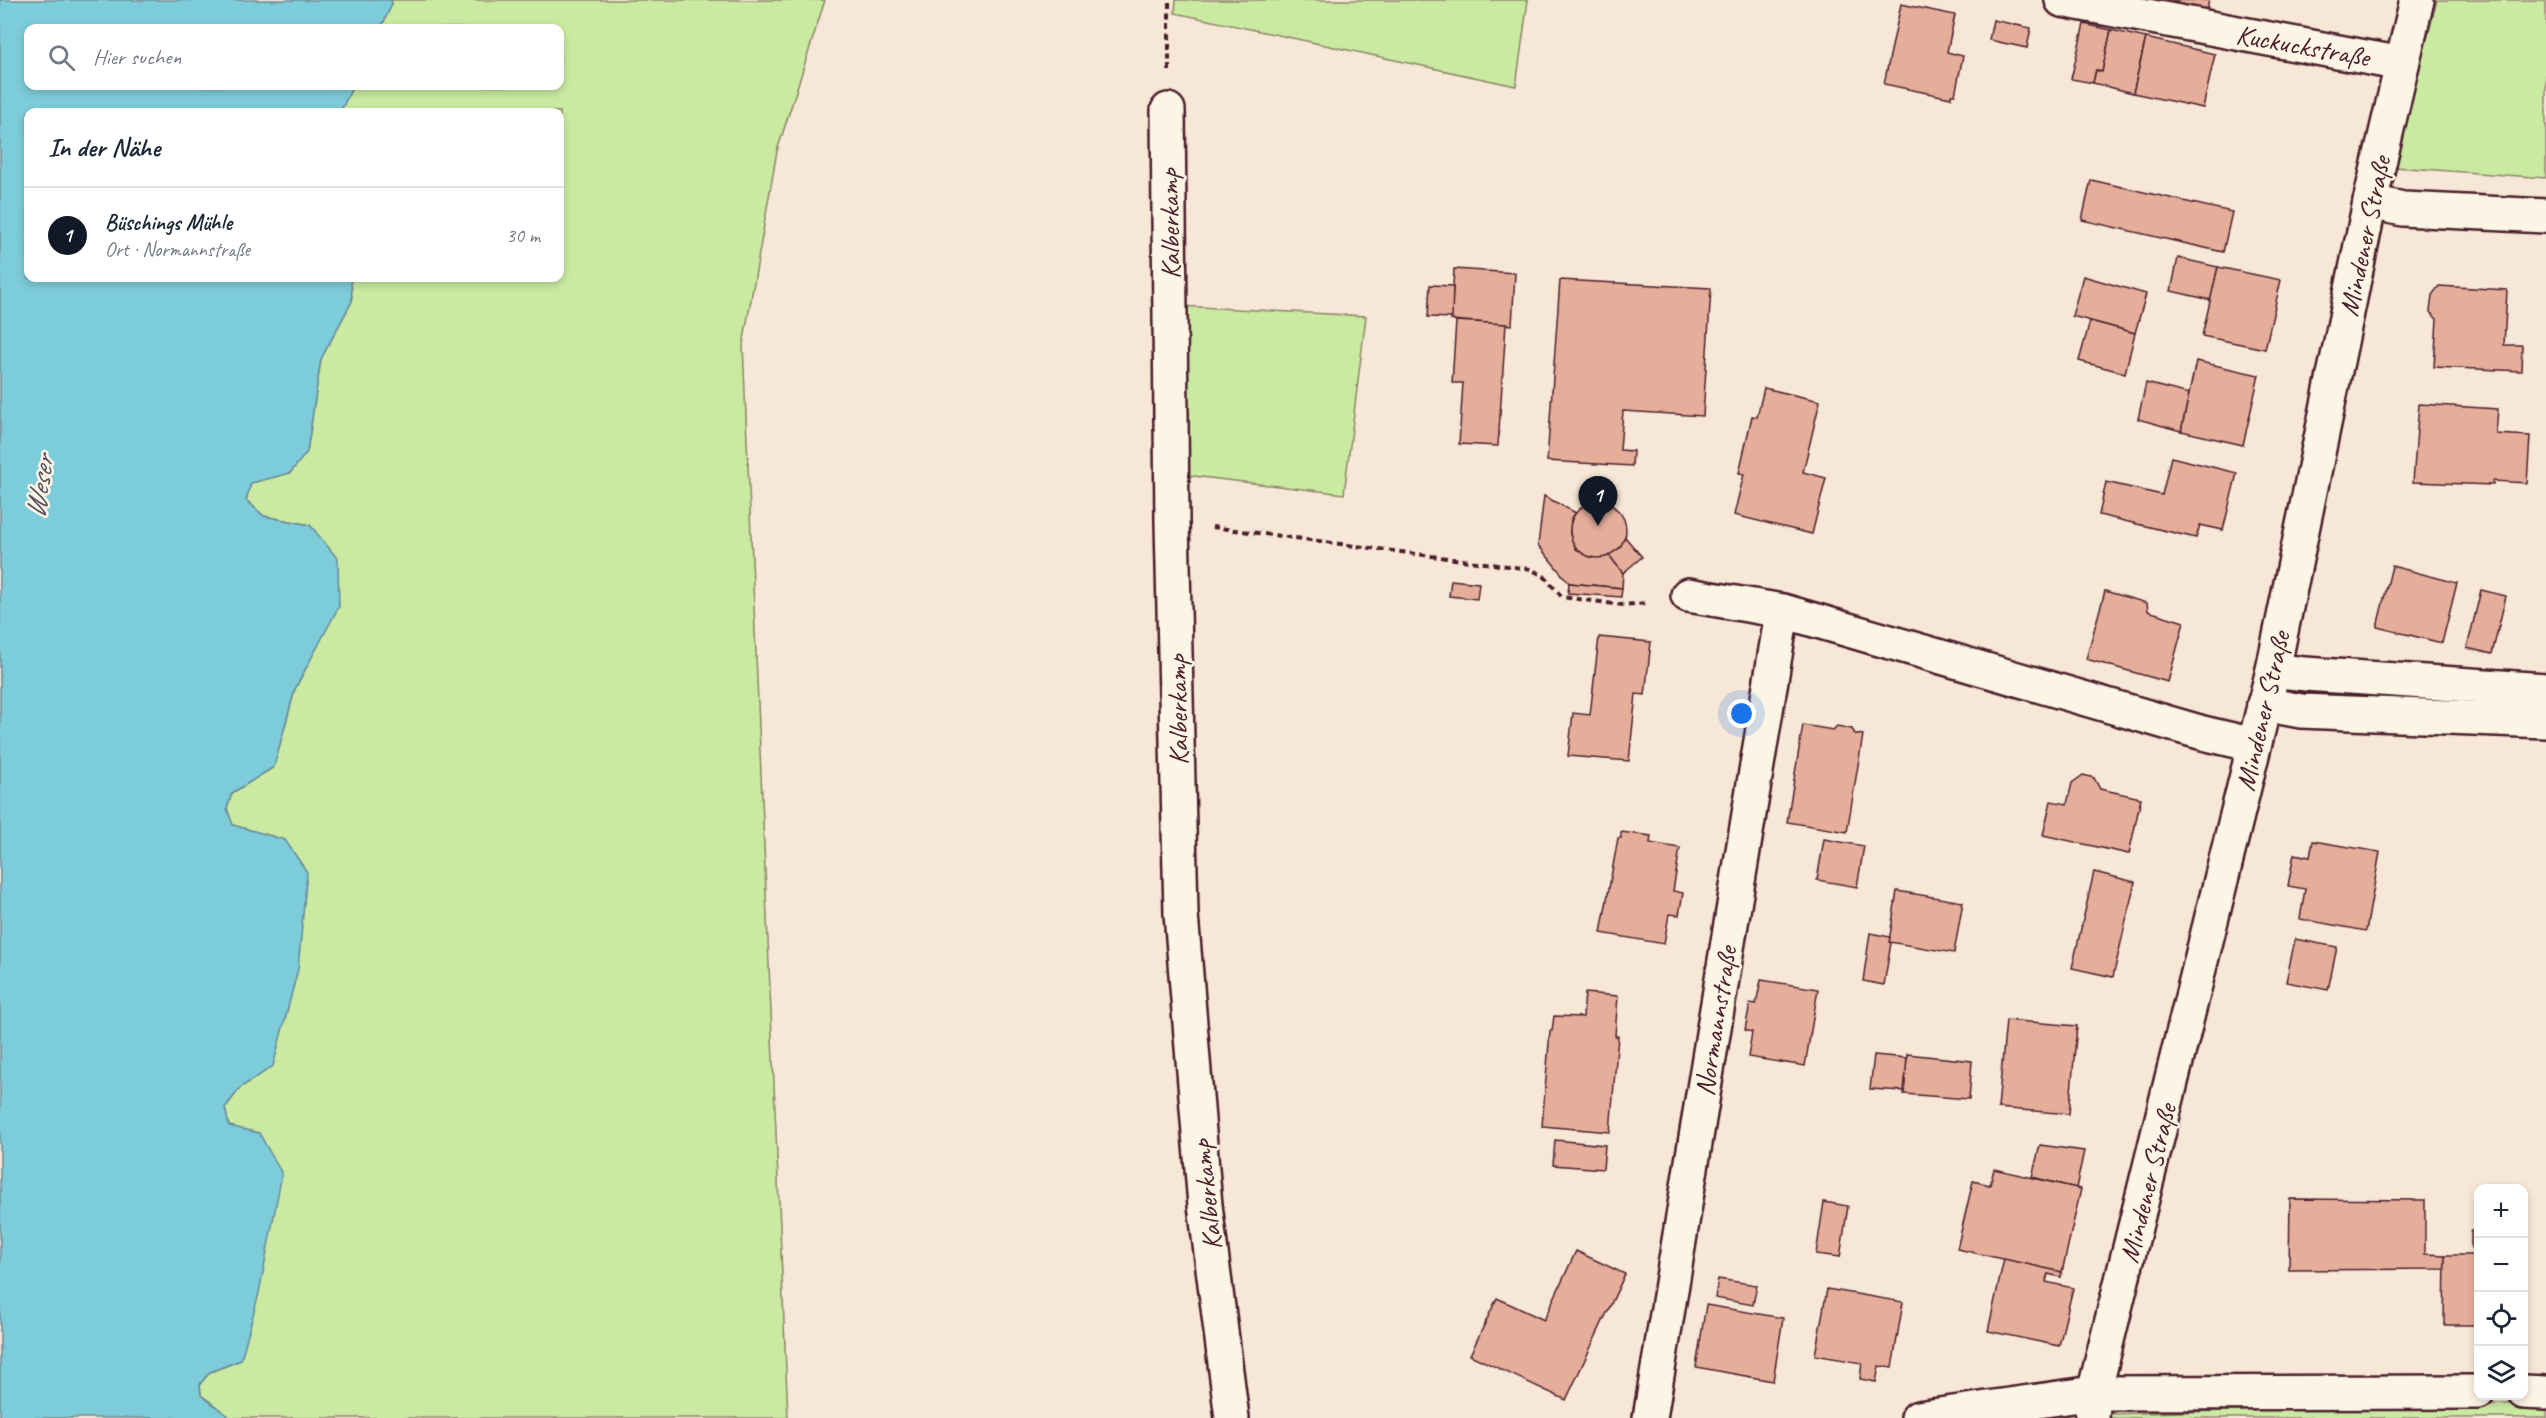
<!DOCTYPE html>
<html lang="de">
<head>
<meta charset="utf-8">
<style>
  body { margin:0; font-family:Caveat,sans-serif; background:#f6f6f7; color:#1f2937 }
  .controls { position:absolute; right:18px; bottom:18px; display:grid; overflow:hidden; border-radius:12px; box-shadow:0 3px 9px #0003 }
  .controls button { width:54px; height:54px; display:grid; place-items:center; padding:0; border:0; border-bottom:2px solid #e0e1e3; background:#fff; color:#1f2937; font:30px sans-serif }
  .you { position:absolute; left:1742px; top:714px; width:21px; height:21px; margin:-15px; border:4px solid #fff; border-radius:50%; background:#1a73e8; box-shadow:0 0 0 9px #1a73e833 }
  .badge { display:grid; place-items:center; width:39px; height:39px; border-radius:50%; background:#111827; color:#fff; font-size:20px; font-weight:700 }
  .pin { position:absolute; translate:-50% -50px; filter:drop-shadow(0 2px 3px #0008) }
  .pin::after { content:''; position:absolute; top:32px; width:21px; height:18px; background:inherit; clip-path:polygon(0 0,100% 0,50% 100%) }
  .list { margin:0; padding:0; list-style:none }
  h2 { display:flex; justify-content:space-between; align-items:center; height:78px; margin:0; padding:0 24px; font-size:26px }
  h2 small { font-size:20px; font-weight:400; color:#747a83 }
  .list li { display:grid; grid-template-columns:39px 1fr auto; gap:18px; align-items:center; box-sizing:border-box; height:96px; padding:0 24px; border-top:2px solid #e0e1e3 }
  .list b { display:block; font-size:22px; white-space:nowrap }
  .list p { margin:0; font-size:20px; white-space:nowrap; color:#747a83 }
  .list em { font-size:20px; font-style:normal; color:#747a83 }
  .icon { flex:none; width:33px; height:33px; fill:none; stroke:currentColor; stroke-width:2; stroke-linecap:round; stroke-linejoin:round }
  .map { position:relative; flex:none; width:2546px; height:1418px; overflow:hidden }
  .search { position:absolute; background:#fff; box-shadow:0 3px 9px #0003; left:24px; top:24px; width:540px; height:66px; display:flex; align-items:center; gap:15px; box-sizing:border-box; padding:0 21px; border-radius:12px; color:#747a83; font-size:22px }
  .panel { position:absolute; background:#fff; box-shadow:0 3px 9px #0003; left:24px; top:108px; width:540px; height:174px; border-radius:12px }
  .map>svg:first-child { display:block }
  .green { fill:#caeaa2; stroke:#8a8466; stroke-width:1.5 }
  .water { fill:#7dccda; stroke:#698794; stroke-width:1.5 }
  .building { fill:#e5ae9b; stroke:#4a1f2b; stroke-width:1.5 }
  .lines { fill:none; stroke-linecap:round; stroke-linejoin:round }
  .minor-casing { stroke:#4a1f2b; stroke-width:38 }
  .path { stroke:#4a1f2b; stroke-width:4; stroke-dasharray:6 4.5; stroke-linecap:butt }
  .minor { stroke:#fcf5e5; stroke-width:33 }
  .labels { text-anchor:middle; stroke-width:5; stroke-linejoin:round; paint-order:stroke }
  .street-label { font-size:28px; fill:#4a1f2b; stroke:#fcf5e5 }
  .water-label { font-size:30px; font-style:italic; fill:#595360; stroke:#fcf5e5 }
</style>
</head>
<body>
<div class="map">
<svg width="2546" height="1418" viewBox="0 0 2546 1418">
  <rect width="100%" height="100%" fill="#f7e7d6"/>
  <filter id="ink" filterUnits="userSpaceOnUse"><feTurbulence type="fractalNoise" baseFrequency=".0167" numOctaves="2"/><feDisplacementMap in="SourceGraphic" scale="12" xChannelSelector="R" yChannelSelector="G"/><feConvolveMatrix kernelMatrix="1 2 1 2 8 2 1 2 1" color-interpolation-filters="sRGB"/></filter>
  <g filter="url(#ink)">
    <g class="green">
      <path d="M391 0H825L777 151 743 345 788 1418H231L201 1395 200 1384 210 1372 241 1360 229 1126 225 1108 240 1088 273 1066 285 840 232 825 227 808 232 793 274 767 295 689 339 605 310 525 264 516 246 500 251 483 290 473 307 452 321 359 352 301 351 278H560V112H340L353 86H560V28H381L392 4Z"/>
      <path d="M1176 0H1528L1516 86 1175 13Z"/>
      <path d="M2437 0H2546V178L2395 167Z"/>
      <path d="M1180 306 1366 316 1344 494 1185 475Z"/>
      <path d="M2546 1403V1418H2105V1414Z"/>
    </g>
    <path class="water" d="M0 0H391L392 4 381 28H28V86H353L340 112H28V278H351L352 301 321 359 307 452 290 473 251 483 246 500 264 516 310 525 338 559 339 606 295 689 274 767 232 793 227 808 233 825 285 840 307 872 298 969 273 1066 240 1088 225 1108 229 1126 259 1133 282 1174 259 1293 241 1360 210 1372 200 1384 201 1395 231 1418H0Z"/>
    <g class="building">
      <path d="M2162 0H2209L2207 10Z"/>
      <path d="M1901 4 1955 15 1947 52 1963 56 1955 95H1951V98L1884 84Z"/>
      <path d="M1993 20 2031 28 2027 48 1989 40Z"/>
      <path d="M2084 24 2111 30 2102 72 2096 70 2093 83 2071 79Z"/>
      <path d="M2111 30 2146 38 2133 93 2093 83 2096 70 2102 72Z"/>
      <path d="M2146 38 2215 54 2203 108 2133 93Z"/>
      <path d="M2091 180 2232 212 2223 252 2082 220Z"/>
      <path d="M2178 258 2218 267 2211 300 2171 291Z"/>
      <path d="M2218 267 2281 280 2265 349 2202 336Z"/>
      <path d="M1454 269 1515 273 1512 325 1451 320Z"/>
      <path d="M2083 276 2146 294 2135 333 2072 316Z"/>
      <path d="M1560 280 1711 288 1703 416 1623 411 1620 450 1633 451 1632 466 1547 461Z"/>
      <path d="M1430 285 1453 286 1452 318 1428 317Z"/>
      <path d="M2439 286 2507 290 2504 345H2522L2521 371 2434 367 2437 319 2430 312 2432 295Z"/>
      <path d="M1456 321 1506 324 1498 446 1459 444 1463 383H1452Z"/>
      <path d="M2090 321 2135 333 2125 373 2079 361Z"/>
      <path d="M2196 361 2259 375 2243 445 2181 431Z"/>
      <path d="M2146 383 2189 394 2181 431 2138 419Z"/>
      <path d="M1764 388 1820 401 1803 472 1826 478 1812 534 1734 515 1744 474 1739 473 1752 416 1757 417Z"/>
      <path d="M2419 404 2498 409 2496 434 2530 436 2527 483 2493 481V485L2413 482Z"/>
      <path d="M2171 457 2237 473 2223 530 2200 525 2196 538 2099 515 2106 482 2162 495Z"/>
      <path d="M1544 496 1576 513 1571 518 1570 534 1576 549 1591 557 1609 555 1623 573 1622 588 1569 583 1538 545Z"/>
      <circle cx="1598" cy="530" r="28"/>
      <path d="M1625 537 1642 557 1623 573 1609 555 1620 548Z"/>
      <path d="M2392 566 2457 583 2442 643 2377 627Z"/>
      <path d="M1451 580 1479 583 1477 599 1449 596Z"/>
      <path d="M1569 583 1622 588 1621 597 1568 593Z"/>
      <path d="M2481 590 2506 596 2492 654 2467 648Z"/>
      <path d="M2105 591 2147 603 2148 611 2184 622 2168 682 2086 659Z"/>
      <path d="M1599 637 1651 642 1645 695 1636 694 1629 761 1568 756 1573 713 1590 715Z"/>
      <path d="M1803 725 1833 730 1837 726 1852 729 1855 734 1863 735 1847 832 1787 822Z"/>
      <path d="M2083 775 2094 778 2100 789 2141 798 2129 854 2043 835 2051 801 2067 804 2072 783Z"/>
      <path d="M1621 832 1651 836 1650 843 1680 848 1673 891 1683 893 1679 915 1669 914 1664 944 1601 933 1618 838H1621Z"/>
      <path d="M1824 839 1864 846 1857 887 1817 880Z"/>
      <path d="M2313 841 2380 852 2366 931 2300 919 2305 889 2288 886 2294 854 2310 857Z"/>
      <path d="M2094 872 2135 882 2113 977 2072 968Z"/>
      <path d="M1897 891 1963 902 1954 953 1889 942Z"/>
      <path d="M1870 933 1890 937 1889 942 1891 943 1884 985 1863 981Z"/>
      <path d="M2295 939 2337 947 2328 990 2286 982Z"/>
      <path d="M1761 980 1818 989 1805 1066 1748 1057 1752 1032 1745 1030 1750 1003 1756 1004Z"/>
      <path d="M1585 993 1618 996 1615 1036H1618L1610 1132 1542 1126 1550 1031H1552L1554 1016 1583 1017Z"/>
      <path d="M2006 1020 2077 1026 2069 1114 1998 1108Z"/>
      <path d="M1907 1054 1972 1061 1969 1099 1904 1094Z"/>
      <path d="M1874 1055 1907 1058 1904 1091 1870 1089Z"/>
      <path d="M1555 1140 1605 1145 1603 1169 1553 1165Z"/>
      <path d="M2040 1145 2084 1151 2076 1188 2032 1177Z"/>
      <path d="M1994 1169 2081 1189 2062 1272 1957 1249 1973 1181 1990 1185Z"/>
      <path d="M2290 1199 2425 1200V1254L2445 1255V1269L2289 1270Z"/>
      <path d="M1824 1202 1848 1206 1840 1257 1816 1254Z"/>
      <path d="M2471 1231H2478V1249L2471 1248Z"/>
      <path d="M1576 1251 1625 1274 1566 1400 1470 1355 1497 1298 1544 1320Z"/>
      <path d="M2445 1255H2478V1325H2444Z"/>
      <path d="M2004 1259 2062 1272 2061 1277 2048 1274 2046 1282 2073 1288 2059 1346 1988 1331Z"/>
      <path d="M1718 1279 1757 1285 1753 1305 1715 1298Z"/>
      <path d="M1827 1289 1903 1302 1892 1368 1879 1366 1876 1382 1860 1379 1862 1363 1815 1355Z"/>
      <path d="M1706 1305 1783 1318 1773 1381 1696 1367Z"/>
    </g>
    <g class="lines">
      <defs>
        <g id="minor">
          <path d="M2062 0 2402 64"/>
          <path d="M1168 110 1172 522 1181 914 1205 1205 1232 1418"/>
          <path d="M2370 202 2403 209 2546 216"/>
          <path d="M1688 595 1783 611 2203 733 2254 745"/>
          <path d="M2273 670 2305 674 2546 690"/>
          <path d="M2264 704 2301 711 2546 721"/>
          <path d="M2524 1392 2546 1393"/>
          <path d="M1650 1418 1780 625"/>
          <path d="M1918 1418 2094 1393 2478 1392"/>
          <path d="M2092 1418 2094 1393 2273 670 2370 202 2417 0"/>
        </g>
      </defs>
      <use href="#minor" class="minor-casing"/>
      <g class="path">
        <path d="M1169 71V0"/>
        <path d="M1212 527 1530 569 1544 576 1562 597 1623 605 1648 603"/>
      </g>
      <use href="#minor" class="minor"/>
    </g>
  </g>
  <g class="labels">
    <g class="street-label">
      <text transform="translate(2303 45) rotate(10)" y="10">Kuckuckstraße</text>
      <text transform="translate(1169 224) rotate(-91)" y="10">Kalberkamp</text>
      <text transform="translate(2364 236) rotate(-78)" y="10">Mindener Straße</text>
      <text transform="translate(1177 710) rotate(-91)" y="10">Kalberkamp</text>
      <text transform="translate(2262 711) rotate(-77)" y="10">Mindener Straße</text>
      <text transform="translate(1715 1021) rotate(-81)" y="10">Normannstraße</text>
      <text transform="translate(2147 1183) rotate(-76)" y="10">Mindener Straße</text>
      <text transform="translate(1206 1195) rotate(-96)" y="10">Kalberkamp</text>
    </g>
    <g class="water-label">
      <text transform="translate(39 487) rotate(-81)" y="10">Weser</text>
    </g>
  </g>
</svg>
<div class="controls">
<button>+</button>
<button>−</button>
<button><svg class="icon" aria-label="locate" viewBox="0 0 24 24"><circle cx="12" cy="12" r="6"/><path d="M12 2v4M12 18v4M2 12h4M18 12h4"/></svg></button>
<button><svg class="icon" aria-label="layers" viewBox="0 0 24 24"><path d="M12 4l9 5-9 5-9-5zM3 14l9 5 9-5"/></svg></button>
</div>
<div class="you"></div>
<div class="pin badge" style="left:1598px;top:526px">1</div>
<div class="search"><svg class="icon" aria-label="search" viewBox="0 0 24 24"><circle cx="10" cy="10" r="6"/><path d="M15 15l6 6"/></svg>Hier suchen</div>
<section class="panel">
<h2>In der Nähe<small></small></h2>
<ul class="list">
<li><span class="badge">1</span><div><b>Büschings Mühle</b><p>Ort · Normannstraße</p></div><em>30 m</em></li>
</ul>
</section>
</div>
</body>
</html>
